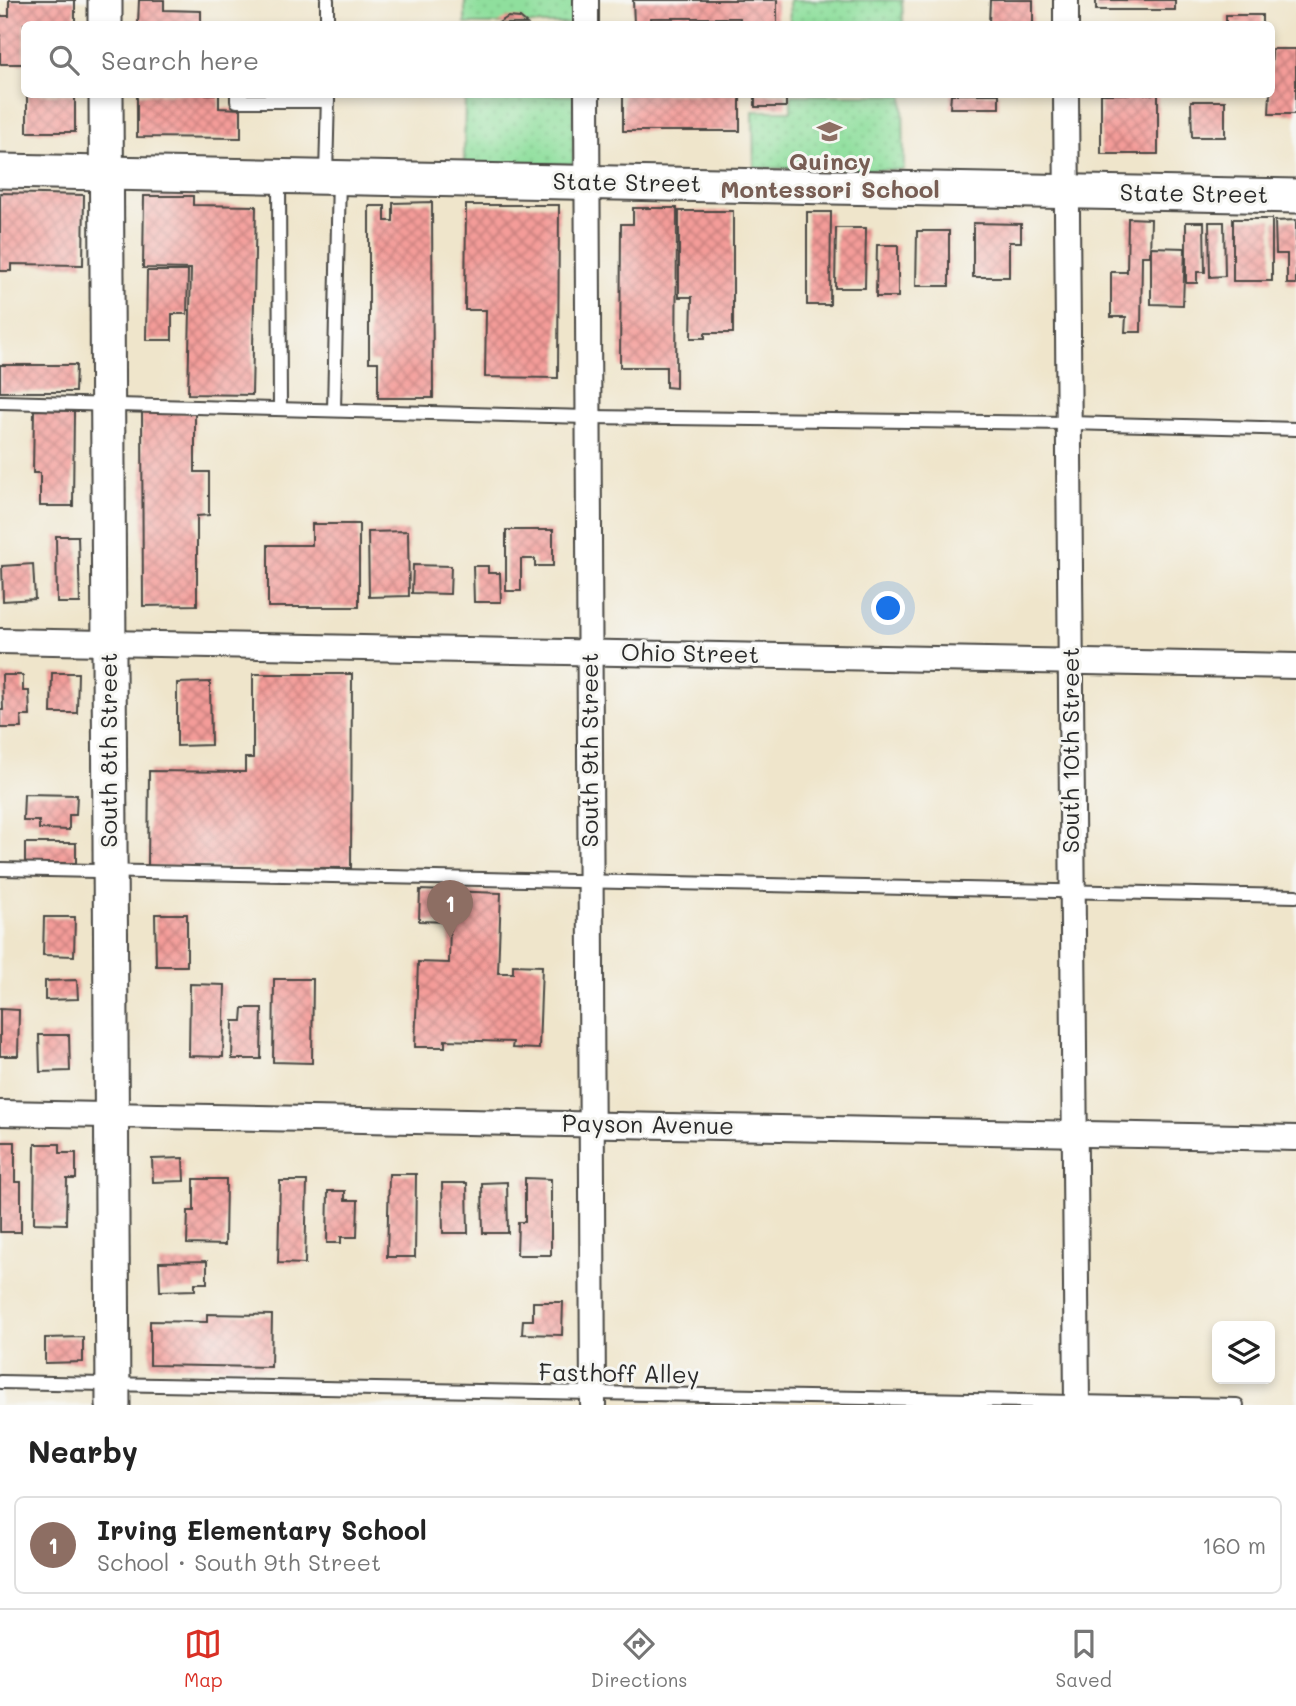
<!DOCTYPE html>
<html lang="en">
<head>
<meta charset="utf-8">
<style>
  body { margin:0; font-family:Mali,sans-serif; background:#f6f6f6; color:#222 }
  .controls { position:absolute; right:21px; bottom:21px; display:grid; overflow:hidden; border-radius:10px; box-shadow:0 4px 10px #0003 }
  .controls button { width:63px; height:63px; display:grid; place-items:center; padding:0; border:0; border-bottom:2px solid #e0e0e0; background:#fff; color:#222; font:35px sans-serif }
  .you { position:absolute; left:889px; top:609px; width:24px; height:24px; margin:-18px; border:5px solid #fff; border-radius:50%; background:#1a73e8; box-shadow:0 0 0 10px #1a73e833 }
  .badge { display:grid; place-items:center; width:46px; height:46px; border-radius:50%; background:#d93025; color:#fff; font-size:23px; font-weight:700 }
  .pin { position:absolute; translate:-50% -58px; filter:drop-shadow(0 2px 4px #0008) }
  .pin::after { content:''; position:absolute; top:37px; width:24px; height:21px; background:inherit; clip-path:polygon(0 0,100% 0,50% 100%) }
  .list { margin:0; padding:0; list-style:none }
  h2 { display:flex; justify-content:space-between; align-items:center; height:91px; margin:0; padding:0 28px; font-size:30px }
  h2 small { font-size:23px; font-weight:400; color:#767676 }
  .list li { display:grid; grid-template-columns:46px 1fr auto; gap:21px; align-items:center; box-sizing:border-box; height:98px; margin:0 14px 14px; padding:0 14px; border:2px solid #e0e0e0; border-radius:10px }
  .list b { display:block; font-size:26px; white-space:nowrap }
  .list p { margin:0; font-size:23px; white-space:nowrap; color:#767676 }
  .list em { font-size:23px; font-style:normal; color:#767676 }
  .icon { flex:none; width:38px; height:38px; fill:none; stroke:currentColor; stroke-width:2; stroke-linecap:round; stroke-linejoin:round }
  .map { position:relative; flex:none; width:1296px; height:1405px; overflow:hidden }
  .search { position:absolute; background:#fff; box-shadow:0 4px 10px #0003; left:21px; right:21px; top:21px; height:77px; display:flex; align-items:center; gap:18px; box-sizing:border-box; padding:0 24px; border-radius:10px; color:#767676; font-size:26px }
  .sheet { height:203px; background:#fff }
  nav { display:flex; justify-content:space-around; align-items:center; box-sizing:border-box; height:98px; border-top:2px solid #e0e0e0; background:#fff; font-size:19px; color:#767676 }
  nav a { display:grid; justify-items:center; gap:4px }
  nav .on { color:#d93025 }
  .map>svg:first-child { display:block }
  .grass { fill:url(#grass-dots); stroke:#5d8564; stroke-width:2 }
  .building { fill:url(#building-cross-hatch) }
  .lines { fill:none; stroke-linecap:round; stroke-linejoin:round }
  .lane-casing { stroke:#484743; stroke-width:16 }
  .street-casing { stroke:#484743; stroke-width:28 }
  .secondary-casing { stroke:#484743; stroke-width:37 }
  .lane { stroke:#fff; stroke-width:12 }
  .street { stroke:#fff; stroke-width:24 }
  .secondary { stroke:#fff; stroke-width:33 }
  .labels { text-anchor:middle; stroke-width:6; stroke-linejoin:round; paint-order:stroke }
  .education-label { font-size:24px; font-weight:bold; fill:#785e54; stroke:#f6f6f2 }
  .street-label { font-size:24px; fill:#2b2b2b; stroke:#f6f6f2 }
</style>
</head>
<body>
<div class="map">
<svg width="1296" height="1405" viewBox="0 0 1296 1405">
  <defs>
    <pattern id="grass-dots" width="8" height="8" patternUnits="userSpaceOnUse" patternTransform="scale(1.75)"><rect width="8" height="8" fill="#8fdf9d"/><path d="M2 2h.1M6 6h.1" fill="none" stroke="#7cc087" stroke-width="1.8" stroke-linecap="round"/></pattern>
    <pattern id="building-cross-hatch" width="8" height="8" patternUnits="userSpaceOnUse" patternTransform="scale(1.75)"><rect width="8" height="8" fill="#f49c99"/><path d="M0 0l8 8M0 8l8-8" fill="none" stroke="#c67f7d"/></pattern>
  </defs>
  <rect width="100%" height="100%" fill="#f6f6f2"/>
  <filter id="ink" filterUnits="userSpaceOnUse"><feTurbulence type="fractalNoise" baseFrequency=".0143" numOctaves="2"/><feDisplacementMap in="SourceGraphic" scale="14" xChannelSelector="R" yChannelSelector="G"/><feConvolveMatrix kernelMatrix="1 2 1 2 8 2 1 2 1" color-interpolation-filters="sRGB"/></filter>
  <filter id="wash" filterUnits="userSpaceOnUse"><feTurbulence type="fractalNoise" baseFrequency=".00686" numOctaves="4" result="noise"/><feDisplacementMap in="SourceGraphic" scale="28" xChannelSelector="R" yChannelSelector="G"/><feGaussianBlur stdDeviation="1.57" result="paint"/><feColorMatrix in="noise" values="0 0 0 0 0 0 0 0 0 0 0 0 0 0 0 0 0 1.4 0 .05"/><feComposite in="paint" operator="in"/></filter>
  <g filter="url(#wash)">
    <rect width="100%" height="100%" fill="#efe5cb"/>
    <g class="grass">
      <rect x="465" y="0" width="109" height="24"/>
      <path d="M789 0H902L903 24H790Z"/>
      <path d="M465 95H574L573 164H464Z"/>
      <path d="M791 95H903L904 170 754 168 753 111H791Z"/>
    </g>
    <g id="blocks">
      <g class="building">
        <path d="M9 0H75V24H24V64H0V16H9Z"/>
        <path d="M139 0H164V10L201 11V24H138Z"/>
        <path d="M633 0H777V24H740V18H651V24H634Z"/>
        <path d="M990 0H1033V24H989Z"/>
        <rect x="1096" y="0" width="79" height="10"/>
        <rect x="1226" y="15" width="36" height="9"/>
        <path d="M508 17 520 18 527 24H497Z"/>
        <path d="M1272 49H1296V114H1269Z"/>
        <rect x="27" y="94" width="48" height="38"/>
        <path d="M137 94H219V108L241 109V138L137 137Z"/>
        <rect x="623" y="94" width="117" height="37"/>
        <rect x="755" y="94" width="31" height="13"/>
        <path d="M951 94H999V108H950Z"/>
        <rect x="1101" y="94" width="57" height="60"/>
        <path d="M1191 101H1225V137H1192Z"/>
        <path d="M0 193 84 195 83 265 11 264V271H0Z"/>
        <path d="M144 196H193V205L256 206 252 395 188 394 191 269 143 268Z"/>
        <path d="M432 202 433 398H378V362H369V206H385V221H393V203Z"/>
        <path d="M466 205H559L558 378 485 377 486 310H465Z"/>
        <path d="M633 208H677L676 388 666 387V367H620L621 224H633Z"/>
        <path d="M679 211H733V333H705V338H691L692 297H679Z"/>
        <path d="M807 212H831L830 305H807Z"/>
        <path d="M1128 218 1151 219 1150 256H1142L1141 332H1125L1126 317H1111V272H1127Z"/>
        <rect x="1233" y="219" width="39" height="62"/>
        <path d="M1296 220V284H1287V254H1276L1275 221Z"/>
        <path d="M1186 222H1204L1205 272H1197V283H1186Z"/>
        <path d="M1209 222H1224L1225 276 1210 277Z"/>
        <path d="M973 223 1021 224V242H1009V277H973Z"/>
        <path d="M836 228H866L865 288H835Z"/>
        <path d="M917 231H949V286H916Z"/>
        <path d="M877 245H898V297H876Z"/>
        <path d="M1151 247 1185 248 1183 305 1151 304Z"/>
        <path d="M147 271H188L187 314H172V340H146Z"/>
        <path d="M0 365H76L75 392H0Z"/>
        <path d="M34 410 74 411 73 506H40V473H33Z"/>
        <path d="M142 412H195V472H209V515L197 516V605L143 606Z"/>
        <path d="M312 524H359V607H268V545H312Z"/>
        <path d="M506 530H553V566H535V559H521V591H506Z"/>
        <path d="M408 531 409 596 369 597 368 532Z"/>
        <path d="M56 536H78L80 603H57Z"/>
        <path d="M33 564 35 599 3 601 2 566Z"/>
        <path d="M413 565 451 566 450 594 412 593Z"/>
        <path d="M473 566H488V573H500L501 602H474Z"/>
        <path d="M52 673H78L77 713H51Z"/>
        <path d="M253 674H352L351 868 148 867 149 771 245 772V758H253Z"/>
        <path d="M2 675H23V691H29L30 716H21L22 728H0V710H3Z"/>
        <path d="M210 682 211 745 177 746V683Z"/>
        <path d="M24 794 77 795 76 815H69V830L39 829V821H23Z"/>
        <rect x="25" y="843" width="51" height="20"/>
        <path d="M420 890 501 893 498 973H513V965L542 966 539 1049 512 1048 513 1042 445 1040V1047H415L418 962 449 963 450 922 419 921Z"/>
        <path d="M155 914H187V966H156Z"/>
        <path d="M44 917H75L74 956 43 955Z"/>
        <path d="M274 979H313L312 1063 273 1062Z"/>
        <path d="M77 980 78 999 45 1000V981Z"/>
        <path d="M190 984 225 985 223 1057 189 1056Z"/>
        <path d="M243 1008H262L261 1059H232L233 1021H242Z"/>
        <path d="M0 1009 19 1010 18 1056H0Z"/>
        <path d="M39 1035H69L70 1071 40 1072Z"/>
        <path d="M0 1142H15V1182H21V1232H0Z"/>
        <path d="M35 1144H60V1153H76V1179H67L66 1224 34 1223Z"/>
        <path d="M183 1158 184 1181 153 1182 152 1159Z"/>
        <path d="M389 1174H416L415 1257H387Z"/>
        <path d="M525 1178 551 1179V1255H517L518 1222H525Z"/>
        <path d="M194 1179H226L225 1245 187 1244 188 1211H194Z"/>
        <path d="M280 1181H307L305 1264 278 1263Z"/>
        <path d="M507 1182 508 1233H483L482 1183Z"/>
        <path d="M442 1183H467L468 1233H443Z"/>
        <path d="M328 1191H345V1200H358L357 1237H341V1243H327Z"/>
        <path d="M207 1261V1283H195V1290L160 1291 159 1262Z"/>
        <path d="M533 1302H563L562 1335 522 1334 523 1320H533Z"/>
        <path d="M207 1314 272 1315 271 1367 150 1365V1321L207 1322Z"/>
        <path d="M83 1337V1362L45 1363V1338Z"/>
      </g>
    </g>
  </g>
  <g filter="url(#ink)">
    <use href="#blocks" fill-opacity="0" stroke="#484743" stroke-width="2"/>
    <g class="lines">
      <defs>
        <g id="lane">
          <path d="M327 0V24"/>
          <path d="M237 94V101H328"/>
          <path d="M279 176 280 408"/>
          <path d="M326 176 328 94"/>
          <path d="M0 402 588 417 1069 423 1296 429"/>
          <path d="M334 410 339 177"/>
          <path d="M0 869 1296 896"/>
          <path d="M0 1382 1237 1405"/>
        </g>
        <g id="street">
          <path d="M586 0V24"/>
          <path d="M1066 0V24"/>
          <path d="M587 94 593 1405"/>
          <path d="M1066 94 1077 1405"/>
          <path d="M0 641 1296 666"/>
          <path d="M0 1113 1296 1138"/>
        </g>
        <g id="secondary">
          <path d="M105 0V24"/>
          <path d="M106 94 113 1405"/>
          <path d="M0 171 1296 196"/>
        </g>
      </defs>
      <use href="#lane" class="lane-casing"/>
      <use href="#street" class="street-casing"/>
      <use href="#secondary" class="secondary-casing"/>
      <use href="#lane" class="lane"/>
      <use href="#street" class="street"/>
      <use href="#secondary" class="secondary"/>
    </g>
  </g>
  <defs>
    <symbol id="school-bare" viewBox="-9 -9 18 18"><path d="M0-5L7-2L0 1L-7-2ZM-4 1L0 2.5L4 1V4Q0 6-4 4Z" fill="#8d6e63" stroke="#f6f6f2" stroke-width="2.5" paint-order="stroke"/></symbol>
  </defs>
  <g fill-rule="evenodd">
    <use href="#school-bare" x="812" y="114" width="35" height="35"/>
  </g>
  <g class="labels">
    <g class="education-label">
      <text x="830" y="170">Quincy<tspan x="830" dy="28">Montessori School</tspan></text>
    </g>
    <g class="street-label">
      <text transform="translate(627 183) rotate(1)" y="8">State Street</text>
      <text transform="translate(1194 194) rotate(1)" y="8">State Street</text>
      <text transform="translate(690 654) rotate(1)" y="8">Ohio Street</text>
      <text transform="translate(109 750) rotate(-90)" y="8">South 8th Street</text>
      <text transform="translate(590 750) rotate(-90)" y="8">South 9th Street</text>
      <text transform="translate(1071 750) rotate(-90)" y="8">South 10th Street</text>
      <text transform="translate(648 1125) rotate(1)" y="8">Payson Avenue</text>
      <text transform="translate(619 1374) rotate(1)" y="8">Fasthoff Alley</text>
    </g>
  </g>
</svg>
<div class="controls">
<button><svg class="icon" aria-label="layers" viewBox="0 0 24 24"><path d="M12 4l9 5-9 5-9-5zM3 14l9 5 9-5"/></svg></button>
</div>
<div class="you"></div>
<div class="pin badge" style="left:450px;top:938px;background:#8d6e63">1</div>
<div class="search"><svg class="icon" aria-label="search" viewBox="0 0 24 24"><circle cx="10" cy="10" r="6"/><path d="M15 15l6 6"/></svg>Search here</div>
</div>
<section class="sheet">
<h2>Nearby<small></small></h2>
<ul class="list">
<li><span class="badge" style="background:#8d6e63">1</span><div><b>Irving Elementary School</b><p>School · South 9th Street</p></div><em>160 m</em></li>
</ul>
</section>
<nav>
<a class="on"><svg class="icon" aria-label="map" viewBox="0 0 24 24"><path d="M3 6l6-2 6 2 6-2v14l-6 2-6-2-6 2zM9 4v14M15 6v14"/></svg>Map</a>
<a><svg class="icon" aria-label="directions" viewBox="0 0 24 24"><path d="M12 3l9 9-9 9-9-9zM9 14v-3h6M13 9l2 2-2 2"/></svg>Directions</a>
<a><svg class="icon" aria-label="saved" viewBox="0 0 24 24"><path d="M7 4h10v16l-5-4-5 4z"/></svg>Saved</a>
</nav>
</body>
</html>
